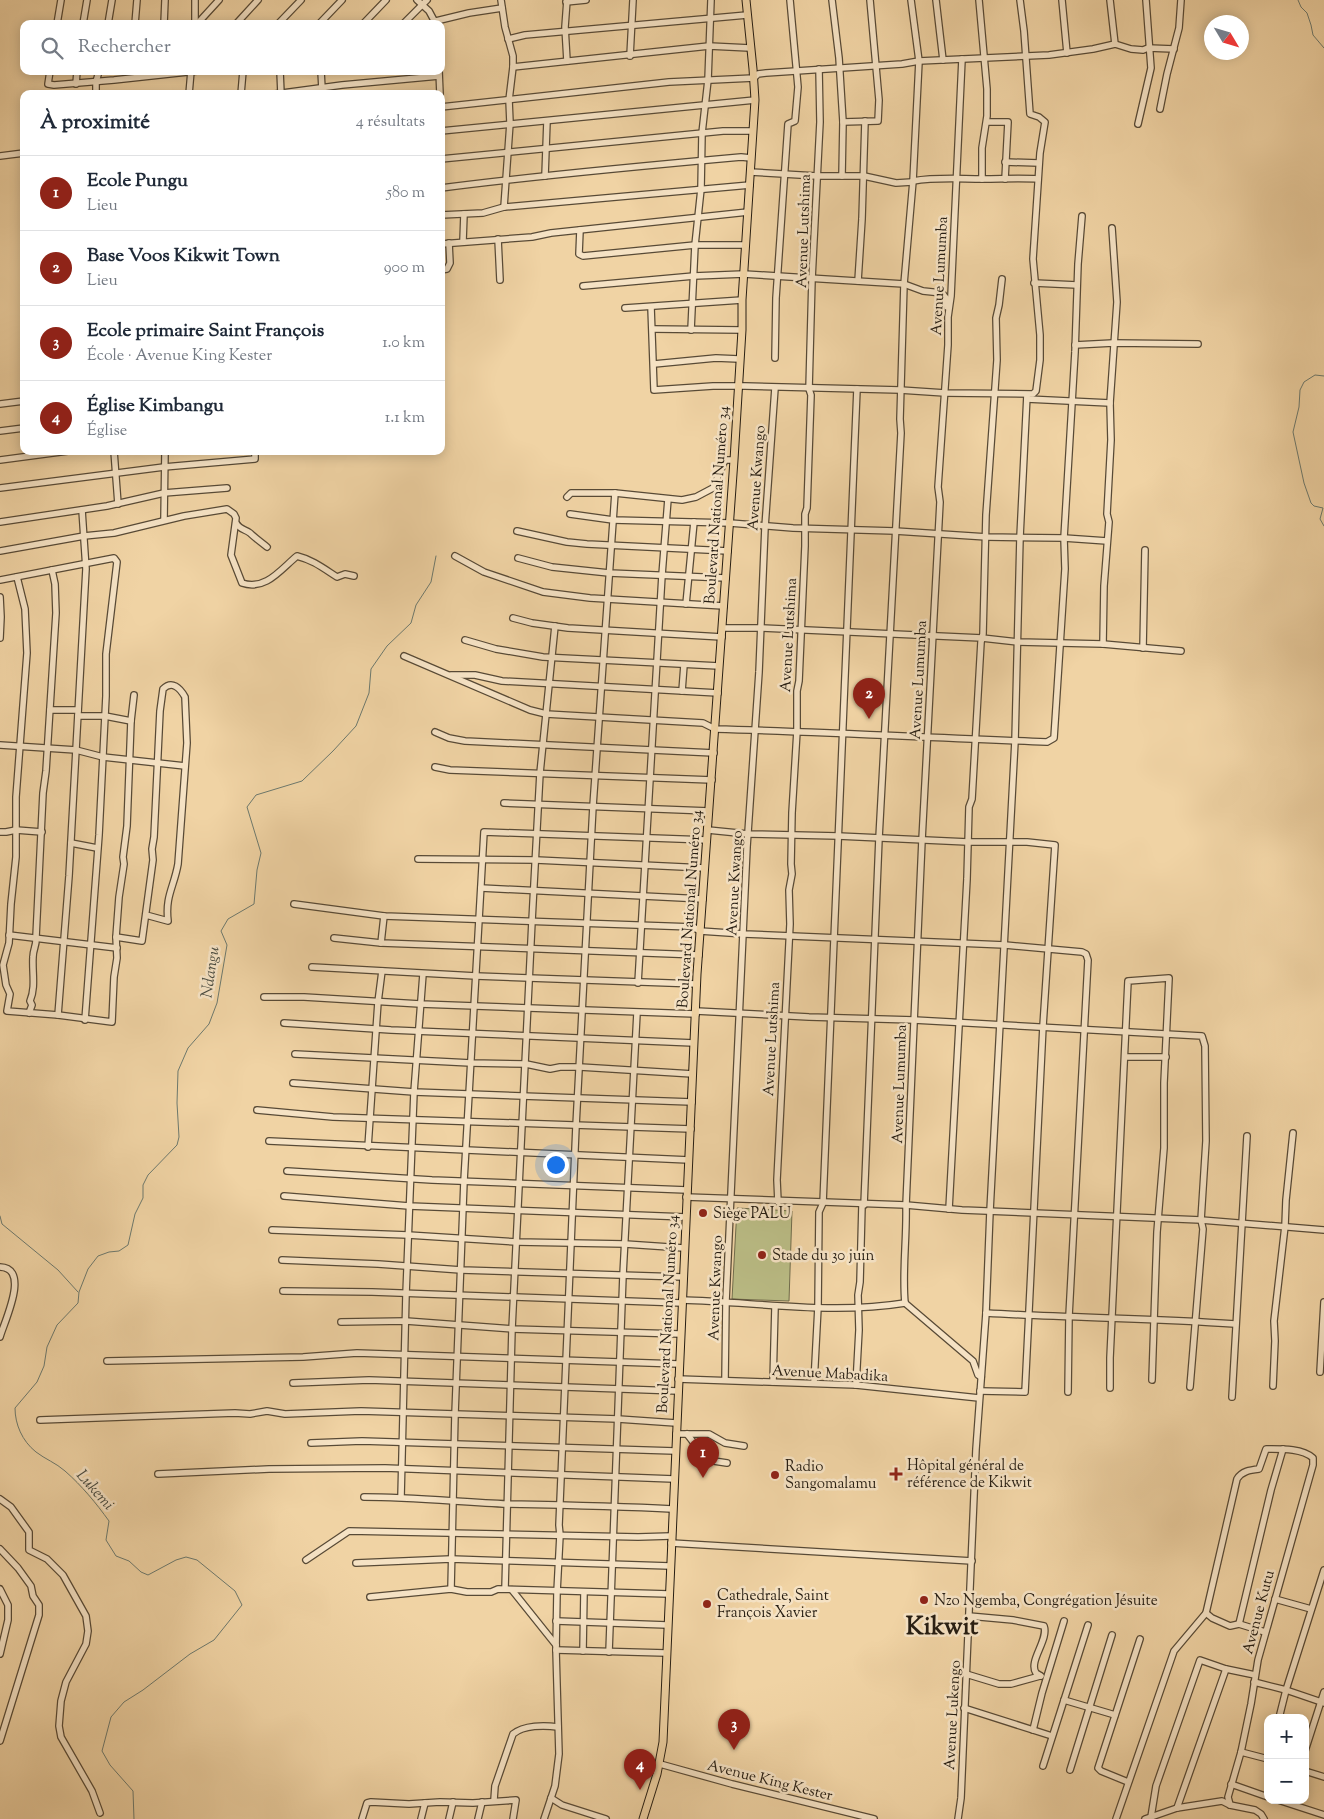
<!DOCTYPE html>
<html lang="fr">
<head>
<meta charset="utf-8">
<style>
  body { margin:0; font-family:"Sorts Mill Goudy",serif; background:#f2f2f3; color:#1f2937 }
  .controls { position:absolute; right:15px; bottom:15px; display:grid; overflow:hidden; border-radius:10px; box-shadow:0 2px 12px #0003 }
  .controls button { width:45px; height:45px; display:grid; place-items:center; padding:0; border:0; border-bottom:1px solid #e0e1e3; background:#fff; color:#1f2937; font:25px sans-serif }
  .compass { position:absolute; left:1204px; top:15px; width:45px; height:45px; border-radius:50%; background:#fff; box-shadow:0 2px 12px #0003; rotate:128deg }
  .you { position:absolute; left:555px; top:1164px; width:18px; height:18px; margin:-12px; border:4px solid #fff; border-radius:50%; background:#1a73e8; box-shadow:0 0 0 8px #1a73e833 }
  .badge { display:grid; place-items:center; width:32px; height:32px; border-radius:50%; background:#8f2418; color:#fff; font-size:16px; font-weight:700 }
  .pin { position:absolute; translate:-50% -41px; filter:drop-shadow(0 1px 2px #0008) }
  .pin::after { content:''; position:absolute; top:26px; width:18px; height:15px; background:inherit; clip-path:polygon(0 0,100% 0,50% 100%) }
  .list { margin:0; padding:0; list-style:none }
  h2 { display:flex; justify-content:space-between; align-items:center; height:65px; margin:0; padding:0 20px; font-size:21px }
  h2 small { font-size:16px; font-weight:400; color:#747a83 }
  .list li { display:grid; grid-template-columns:32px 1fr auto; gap:15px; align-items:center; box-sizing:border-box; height:75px; padding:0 20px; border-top:1px solid #e0e1e3 }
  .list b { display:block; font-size:19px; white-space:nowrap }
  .list p { margin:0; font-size:16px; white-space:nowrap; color:#747a83 }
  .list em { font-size:16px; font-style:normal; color:#747a83 }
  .icon { flex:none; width:28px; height:28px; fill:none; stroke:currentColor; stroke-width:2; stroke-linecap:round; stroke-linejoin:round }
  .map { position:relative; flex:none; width:1324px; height:1819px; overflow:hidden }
  .search { position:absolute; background:#fff; box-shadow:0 2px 12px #0003; left:20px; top:20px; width:425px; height:55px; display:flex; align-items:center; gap:12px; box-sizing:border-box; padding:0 18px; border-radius:10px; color:#747a83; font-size:19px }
  .panel { position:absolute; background:#fff; box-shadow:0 2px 12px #0003; left:20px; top:90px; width:425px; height:365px; border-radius:10px }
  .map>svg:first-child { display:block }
  .green { fill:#babc85; stroke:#706c4c }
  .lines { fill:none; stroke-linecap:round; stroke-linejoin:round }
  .stream { stroke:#6c796e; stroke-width:1 }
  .minor-casing { stroke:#584a36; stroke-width:8 }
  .major-casing { stroke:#261d12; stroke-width:9 }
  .minor { stroke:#f5e2c4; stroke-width:5.5 }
  .major { stroke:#f0d3a4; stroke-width:7 }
  .poi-dot { fill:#8f2418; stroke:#f5e2c4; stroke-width:2 }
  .labels { text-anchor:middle; stroke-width:5; stroke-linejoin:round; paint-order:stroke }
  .street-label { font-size:15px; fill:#261d12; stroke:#f5e2c4 }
  .poi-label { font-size:15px; fill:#261d12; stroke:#f5e2c4; text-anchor:start }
  .water-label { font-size:16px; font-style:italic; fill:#494b40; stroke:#f5e2c4 }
  .town-label { font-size:25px; font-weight:bold; fill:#261d12; stroke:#f5e2c4 }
</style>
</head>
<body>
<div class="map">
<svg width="1324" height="1819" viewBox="0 0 1324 1819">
  <rect width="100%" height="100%" fill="#f0d3a4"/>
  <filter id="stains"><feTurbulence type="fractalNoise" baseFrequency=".004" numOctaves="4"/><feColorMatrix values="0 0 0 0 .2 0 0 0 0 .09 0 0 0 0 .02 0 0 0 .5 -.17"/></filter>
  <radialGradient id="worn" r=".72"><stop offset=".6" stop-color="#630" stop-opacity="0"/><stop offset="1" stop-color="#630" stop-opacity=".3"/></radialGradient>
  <path class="green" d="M737 1208 792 1211 789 1301 732 1299Z"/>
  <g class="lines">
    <g class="stream">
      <path d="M1298 0 1301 7 1307 13 1311 25 1313 35 1324 48"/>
      <path d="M1324 376 1315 375 1304 382 1300 390 1299 407 1293 432 1304 483 1311 503 1314 506 1323 508 1320 519 1324 526"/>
      <path d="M0 1216 2 1224 58 1270 78 1292"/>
      <path d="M134 1819 133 1791 110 1765 102 1751 111 1717 124 1702 143 1690 190 1654 214 1640 242 1605 235 1591 197 1560 186 1557 176 1560 148 1575 141 1572 129 1561 116 1556 106 1540 109 1521C96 1503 82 1486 65 1471 56 1463 45 1459 36 1452 22 1441 15 1424 15 1408L37 1382 44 1366 47 1347 57 1325 78 1303 79 1292 88 1269 98 1256 109 1252 119 1251 128 1245 135 1214 143 1198V1185L148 1175 177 1145 179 1137 177 1103 178 1071 188 1048 209 1024 217 1003 227 945 221 931 228 919 254 904 257 870 261 853 247 807 256 795 302 781 333 751 356 726 369 693 371 669 387 646 411 623 416 605 431 582 436 556"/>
    </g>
    <defs>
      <g id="minor">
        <path d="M417 0 429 11 436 24"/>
        <path d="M501 0 505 27 513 56V67L509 100 510 123 504 207"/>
        <path d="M567 0 565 27 567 61"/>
        <path d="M832 0 839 58 843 122 842 176"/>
        <path d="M936 0 943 60"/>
        <path d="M979 0 987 89V116L982 148V179"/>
        <path d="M1062 0 1067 53"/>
        <path d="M1110 0 1115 44"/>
        <path d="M566 2 586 0"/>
        <path d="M436 21 469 13 502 8"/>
        <path d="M57 24 61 0"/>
        <path d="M83 24 87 0"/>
        <path d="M108 24 112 0"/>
        <path d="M135 24 137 0"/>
        <path d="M164 24 165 0"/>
        <path d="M195 24V0"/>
        <path d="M197 24 219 0"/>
        <path d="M236 24 258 0"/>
        <path d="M278 24 301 0"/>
        <path d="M319 24 342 0"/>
        <path d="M363 24 386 0"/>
        <path d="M403 24 427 0"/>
        <path d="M508 39 525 35 747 15"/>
        <path d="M630 56 633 0"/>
        <path d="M513 67 709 46 750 48"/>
        <path d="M50 71 48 84 54 85 114 80 197 71"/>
        <path d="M280 71 281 94"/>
        <path d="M321 71 322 89"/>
        <path d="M439 71 440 94"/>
        <path d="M76 84 77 71"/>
        <path d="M96 94V82L99 71"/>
        <path d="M189 94 191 71"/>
        <path d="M241 94 243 71"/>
        <path d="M275 94 342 85 439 76"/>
        <path d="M441 107 669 82 754 78 758 74 766 73 902 64 919 61 1049 55 1093 49 1115 44 1131 49 1143 50 1148 48 1174 49"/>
        <path d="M1160 109 1167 74 1179 28 1181 0"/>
        <path d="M843 122 878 121 879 100 870 0"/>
        <path d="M987 122H1008L1005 179"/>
        <path d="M1138 124 1151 68 1146 0"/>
        <path d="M441 131 755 100"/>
        <path d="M0 156 24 153"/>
        <path d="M441 159 723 131H753"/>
        <path d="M1005 162 1039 163"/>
        <path d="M750 172 817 176H864L896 183 912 182"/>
        <path d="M545 176 547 121"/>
        <path d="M913 181C937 177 959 179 983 179 1001 179 1019 178 1038 179"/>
        <path d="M441 188C541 175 641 166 741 157L751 158"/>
        <path d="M441 215 483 213 504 207 750 185"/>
        <path d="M580 230 579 254 583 256 695 245H746"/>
        <path d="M498 239 500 280"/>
        <path d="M463 241 464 214"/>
        <path d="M441 244 532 237 551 233 748 212"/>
        <path d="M441 270 447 269 450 263 449 243"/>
        <path d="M858 281 862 219 865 121"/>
        <path d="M1034 283 1077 285"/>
        <path d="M583 286 694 276 744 274 904 284 923 291 942 293 946 298 947 307"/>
        <path d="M651 307 654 390 713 386H745L900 390 945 393 1033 394 1036 391 1040 360V335L1033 259 1040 153 1045 122 1039 117 1030 114 1024 31 1020 0"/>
        <path d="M625 308 742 300"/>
        <path d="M653 329 742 330"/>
        <path d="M691 330 695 245 701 189 702 133 708 80 711 0"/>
        <path d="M1075 345 1113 343 1198 344"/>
        <path d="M775 358 776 298 788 124 795 121 798 87 790 0"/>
        <path d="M654 364 716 358 739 359"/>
        <path d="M1027 399 1110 403"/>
        <path d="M0 404 24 401"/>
        <path d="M0 431 24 428"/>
        <path d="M114 451 118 504"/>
        <path d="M0 460 68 451"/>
        <path d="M0 488 164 467 255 459V451"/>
        <path d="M567 497 571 493H615L682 500 696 497 713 488 725 460H734"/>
        <path d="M570 514 613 520 730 523 793 528 895 531 987 537 1064 538 1107 541"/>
        <path d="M164 520 165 451"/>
        <path d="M0 522 107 506 164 493 227 488"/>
        <path d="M236 523C240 530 245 529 250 533 255 538 261 542 267 547"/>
        <path d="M517 531 567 542 587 544 728 551"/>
        <path d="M0 551 84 536 114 533 184 516 227 509 234 514 236 518 231 555 242 583C266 591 281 569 297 556 313 560 323 568 337 577L345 574 354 576"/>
        <path d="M455 556 484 572 543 592 590 598 724 606"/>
        <path d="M518 558 552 567 609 573 726 578"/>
        <path d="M17 577 25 609 27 653 16 797V857L11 904 9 943 3 965 6 985 10 994 7 1011 58 1015 112 1022 114 977 117 958 116 937 119 897 124 864 123 857 127 826 131 721 134 695"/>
        <path d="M0 580 114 558 117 562 106 654V696L99 835 85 1020"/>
        <path d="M0 597 1 617 0 638"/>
        <path d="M686 604 694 522"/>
        <path d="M513 618 532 623 568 628 722 637"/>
        <path d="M722 628H760L982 638 1018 642 1103 644 1181 651"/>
        <path d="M465 640 496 649 543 657 719 666"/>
        <path d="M1103 644 1104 586 1109 522 1107 514 1111 440 1110 403 1117 302 1112 228"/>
        <path d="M1143 648 1145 550"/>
        <path d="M404 656 530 710 546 714 703 723 715 729C826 732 936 738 1047 742L1054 738 1065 569 1064 538 1075 352 1078 264 1082 216"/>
        <path d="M451 675H475L502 681 718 693"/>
        <path d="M682 691 684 665"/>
        <path d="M50 710H78"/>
        <path d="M78 716H105L131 721"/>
        <path d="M435 732 449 738 465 741 714 753"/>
        <path d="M0 745 76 750 103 757 185 766"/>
        <path d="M435 767 450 770 712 780"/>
        <path d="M504 803 709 811"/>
        <path d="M708 830 748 834 838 836 968 842H1027L1055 845 1043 1026 1025 1392 980 1391"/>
        <path d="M0 832H6L16 830 42 832"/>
        <path d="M71 843 97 848"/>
        <path d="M418 859 536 860 705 868"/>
        <path d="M481 888 703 899"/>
        <path d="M294 904 384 916 693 927 700 931 744 934 1005 945 1082 952 1086 954 1088 960 1069 1316 1068 1392"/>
        <path d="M9 935 117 948"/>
        <path d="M116 937 142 941 153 860 152 849 154 837 160 711 163 689C172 680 180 688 185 697L187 743 178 864C174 887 165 896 168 921L146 915"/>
        <path d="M334 938 381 943 699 955"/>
        <path d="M381 943 384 916"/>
        <path d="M312 967 476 976 697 984"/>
        <path d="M638 983 662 575 668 499"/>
        <path d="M264 997H304L420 1004 696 1014"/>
        <path d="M696 1011 809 1017 914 1020 1202 1036 1205 1046 1206 1141 1201 1220 1203 1229 1190 1387"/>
        <path d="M29 1013 32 1005 30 1001C36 987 32 972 33 957 33 949 37 945 36 937L43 793 46 771 56 613 55 584 52 570"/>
        <path d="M58 1015 69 876 86 569 82 510"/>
        <path d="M284 1023 391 1030 694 1043"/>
        <path d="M295 1054 471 1063 526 1064 550 1069 560 1067H580L693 1074"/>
        <path d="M1126 1057H1166"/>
        <path d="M293 1083 414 1092 692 1102"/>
        <path d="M257 1110 333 1117 691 1129"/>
        <path d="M269 1141 689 1160"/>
        <path d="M368 1147 378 1002 382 971"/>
        <path d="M287 1171 432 1180 687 1190"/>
        <path d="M284 1196 409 1206 686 1217"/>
        <path d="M686 1197 906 1205 962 1210 1201 1220 1324 1230"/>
        <path d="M778 1202 777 1180 790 924 789 890 792 874 791 864 792 813 797 731V691L799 681 805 546V514L807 508 811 395 809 389 812 279 820 122 819 69"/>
        <path d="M864 1205 879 838 901 433 900 419 904 284 913 181 919 61 911 0"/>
        <path d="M949 1209 967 879 969 807 972 799 981 642 983 634 986 515 997 360 996 318 999 305 1002 279"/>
        <path d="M272 1230 408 1235 517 1242 625 1244 684 1248"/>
        <path d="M282 1260 378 1264 461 1270 683 1277"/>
        <path d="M0 1267C31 1268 4 1322 0 1337"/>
        <path d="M283 1291 372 1292 682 1303"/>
        <path d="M682 1300C756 1302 831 1315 905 1303"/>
        <path d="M905 1303C902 1270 907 1238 906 1205L922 840 940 502 938 487 948 345V317L951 296 962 59"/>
        <path d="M905 1303 973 1361 978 1375 981 1377"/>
        <path d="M986 1313C1070 1318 1152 1318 1235 1324"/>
        <path d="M341 1322 406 1321 512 1329 680 1334"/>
        <path d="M107 1361 303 1357 357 1353 679 1364"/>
        <path d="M1320 1372 1324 1302"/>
        <path d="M678 1379 856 1385 979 1398"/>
        <path d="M725 1380 726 1301 747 847 759 672 765 527 775 388"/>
        <path d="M773 1382 775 1307"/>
        <path d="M293 1383 369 1380 678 1391"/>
        <path d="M814 1383 818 1307 819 1212 823 1203 857 389"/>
        <path d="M856 1385 859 1330 858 1295 860 1282 862 1205"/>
        <path d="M1273 1386 1275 1341 1274 1321 1285 1226 1286 1200 1293 1133"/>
        <path d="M1110 1388V1358L1128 981 1169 978 1164 1083V1148L1157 1232 1152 1380"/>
        <path d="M1232 1397 1247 1136"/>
        <path d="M40 1420 235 1413 250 1414 267 1411 285 1414 361 1411 618 1419 676 1423"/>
        <path d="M676 1434H709L725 1443 744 1446"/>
        <path d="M687 1434 707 1460 727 1463"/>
        <path d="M311 1443 362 1441 675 1451"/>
        <path d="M158 1474 269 1469 385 1468 674 1479"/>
        <path d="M364 1497C412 1497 460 1502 508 1504 563 1505 618 1506 672 1509"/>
        <path d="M401 1497 406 1294 414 1092 423 974"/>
        <path d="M0 1499 11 1507 29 1532V1550L47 1559 63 1575 86 1616 88 1631 86 1644 66 1682 61 1701 59 1726 61 1737 92 1791 100 1813"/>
        <path d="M671 1543 972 1561"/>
        <path d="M0 1549 18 1568 31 1586 33 1596 39 1605V1615L0 1741"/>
        <path d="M306 1560 349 1531 638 1537 671 1536"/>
        <path d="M356 1563 451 1559 670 1566"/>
        <path d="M0 1589 8 1605V1620L0 1654"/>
        <path d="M451 1589 455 1414 464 1181 484 832 707 840"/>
        <path d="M505 1589 512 1329 532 921 540 773 555 626"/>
        <path d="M512 1590 556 1645"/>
        <path d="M370 1597 451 1589 467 1592H491L498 1589 669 1594"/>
        <path d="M1275 1599 1311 1609"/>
        <path d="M1206 1613 1212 1618 1230 1626 1239 1624 1265 1632"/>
        <path d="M969 1616 1013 1620 1044 1626C1049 1640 1028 1661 1036 1673L1041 1676"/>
        <path d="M556 1621 667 1625"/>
        <path d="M1239 1624 1271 1490 1283 1449"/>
        <path d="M556 1650 666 1653"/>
        <path d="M583 1651 584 1592"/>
        <path d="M609 1652 623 1275 637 1013"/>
        <path d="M966 1674 999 1684H1011L1040 1676"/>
        <path d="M1254 1682 1286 1690 1324 1703"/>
        <path d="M1064 1700 1115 1715"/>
        <path d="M964 1708 1052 1736"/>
        <path d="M1279 1718 1286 1690 1324 1570"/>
        <path d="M1033 1730 1042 1693 1064 1621"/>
        <path d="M1305 1751 1324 1692"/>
        <path d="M1241 1752 1268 1759"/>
        <path d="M660 1764 732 1784 874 1819"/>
        <path d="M1043 1766 1088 1625"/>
        <path d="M1070 1770 1112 1635"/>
        <path d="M1305 1771 1324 1777"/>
        <path d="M1128 1782 1101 1771 1098 1768 1140 1639"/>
        <path d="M1231 1784 1268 1797"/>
        <path d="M551 1798 562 1805 606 1819"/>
        <path d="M494 1800 495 1786 513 1734C524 1725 544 1725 558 1727"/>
        <path d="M1278 1800 1324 1815"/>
        <path d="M1177 1808 1226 1669"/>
        <path d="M1151 1817 1156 1786 1200 1660 1226 1669 1255 1675"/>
        <path d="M362 1819 367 1803 371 1802 409 1804 440 1802 473 1803 516 1800 513 1819"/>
        <path d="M421 1819 425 1803"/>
        <path d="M449 1819 453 1802"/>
        <path d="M478 1819 482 1802"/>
        <path d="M544 1819 555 1786 559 1754 556 1650 557 1592 560 1535 559 1525 576 1126 593 806 615 493"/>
        <path d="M958 1819 961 1798 976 1449 986 1313 990 1211 1015 741 1020 537 1027 395"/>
        <path d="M1116 1819 1174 1651 1206 1613 1237 1479C1242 1471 1250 1470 1259 1469L1266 1449C1280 1449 1302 1448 1313 1458V1465L1258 1660 1251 1704 1241 1752 1228 1797 1230 1805"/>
        <path d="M1145 1819 1177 1808 1222 1801 1230 1805 1255 1810 1261 1814 1264 1819"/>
      </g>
      <path id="major" d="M643 1819 657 1774 663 1742 697 974 734 460 742 330V300L755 100 753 69 746 0"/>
    </defs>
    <use href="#minor" class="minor-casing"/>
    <use href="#major" class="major-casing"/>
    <use href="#minor" class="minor"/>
    <use href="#major" class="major"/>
  </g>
  <g class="poi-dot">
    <circle cx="703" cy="1213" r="5"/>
    <circle cx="762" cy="1255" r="5"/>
    <path d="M893.5 1466.5h5v5h5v5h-5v5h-5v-5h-5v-5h5z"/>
    <circle cx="775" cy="1475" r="5"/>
    <circle cx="924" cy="1600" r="5"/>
    <circle cx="707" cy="1604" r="5"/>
  </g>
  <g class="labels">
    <g class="street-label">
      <text transform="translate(803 231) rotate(-88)" y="5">Avenue Lutshima</text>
      <text transform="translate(939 276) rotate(-87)" y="5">Avenue Lumumba</text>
      <text transform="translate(756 478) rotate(-86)" y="5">Avenue Kwango</text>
      <text transform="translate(716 505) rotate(-86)" y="5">Boulevard National Numéro 34</text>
      <text transform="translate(788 635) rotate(-87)" y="5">Avenue Lutshima</text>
      <text transform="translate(918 680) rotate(-87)" y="5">Avenue Lumumba</text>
      <text transform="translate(734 883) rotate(-87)" y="5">Avenue Kwango</text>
      <text transform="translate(689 909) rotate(-86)" y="5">Boulevard National Numéro 34</text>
      <text transform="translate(771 1039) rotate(-87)" y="5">Avenue Lutshima</text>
      <text transform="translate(899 1084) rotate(-88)" y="5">Avenue Lumumba</text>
      <text transform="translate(715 1288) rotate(-88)" y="5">Avenue Kwango</text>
      <text transform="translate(667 1314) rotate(-87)" y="5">Boulevard National Numéro 34</text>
      <text transform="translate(830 1373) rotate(3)" y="5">Avenue Mabadika</text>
      <text transform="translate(1258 1612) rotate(-75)" y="5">Avenue Kutu</text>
      <text transform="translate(952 1715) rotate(-87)" y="5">Avenue Lukengo</text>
      <text transform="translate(770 1780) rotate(14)" y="5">Avenue King Kester</text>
    </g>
    <g class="poi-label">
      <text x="713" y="1218">Siège PALU</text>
      <text x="772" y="1260">Stade du 30 juin</text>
      <text x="907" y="1470">Hôpital général de<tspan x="907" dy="17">référence de Kikwit</tspan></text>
      <text x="785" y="1471">Radio<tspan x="785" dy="17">Sangomalamu</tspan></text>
      <text x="717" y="1600">Cathedrale, Saint<tspan x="717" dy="17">François Xavier</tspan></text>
      <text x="934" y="1605">Nzo Ngemba, Congrégation Jésuite</text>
    </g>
    <g class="water-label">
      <text transform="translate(209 972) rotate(-82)" y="6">Ndangu</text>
      <text transform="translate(96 1489) rotate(48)" y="6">Lukemi</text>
    </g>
    <g class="town-label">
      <text x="942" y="1634">Kikwit</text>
    </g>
  </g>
  <rect width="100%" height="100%" filter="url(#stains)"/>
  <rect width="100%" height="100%" fill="url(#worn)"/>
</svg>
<div class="controls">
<button>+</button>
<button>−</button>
</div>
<svg class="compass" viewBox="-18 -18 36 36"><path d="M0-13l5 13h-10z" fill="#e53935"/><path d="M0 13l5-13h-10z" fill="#747a83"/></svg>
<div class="you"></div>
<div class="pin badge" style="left:703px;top:1478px">1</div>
<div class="pin badge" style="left:869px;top:719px">2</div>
<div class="pin badge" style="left:734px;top:1750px">3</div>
<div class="pin badge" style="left:640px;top:1790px">4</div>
<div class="search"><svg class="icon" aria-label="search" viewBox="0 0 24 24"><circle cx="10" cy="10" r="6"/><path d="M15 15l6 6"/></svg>Rechercher</div>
<section class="panel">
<h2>À proximité<small>4 résultats</small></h2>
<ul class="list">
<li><span class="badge">1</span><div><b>Ecole Pungu</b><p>Lieu</p></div><em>580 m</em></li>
<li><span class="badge">2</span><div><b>Base Voos Kikwit Town</b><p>Lieu</p></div><em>900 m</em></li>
<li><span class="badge">3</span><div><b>Ecole primaire Saint François</b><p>École · Avenue King Kester</p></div><em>1.0 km</em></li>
<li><span class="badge">4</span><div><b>Église Kimbangu</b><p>Église</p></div><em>1.1 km</em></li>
</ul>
</section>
</div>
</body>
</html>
